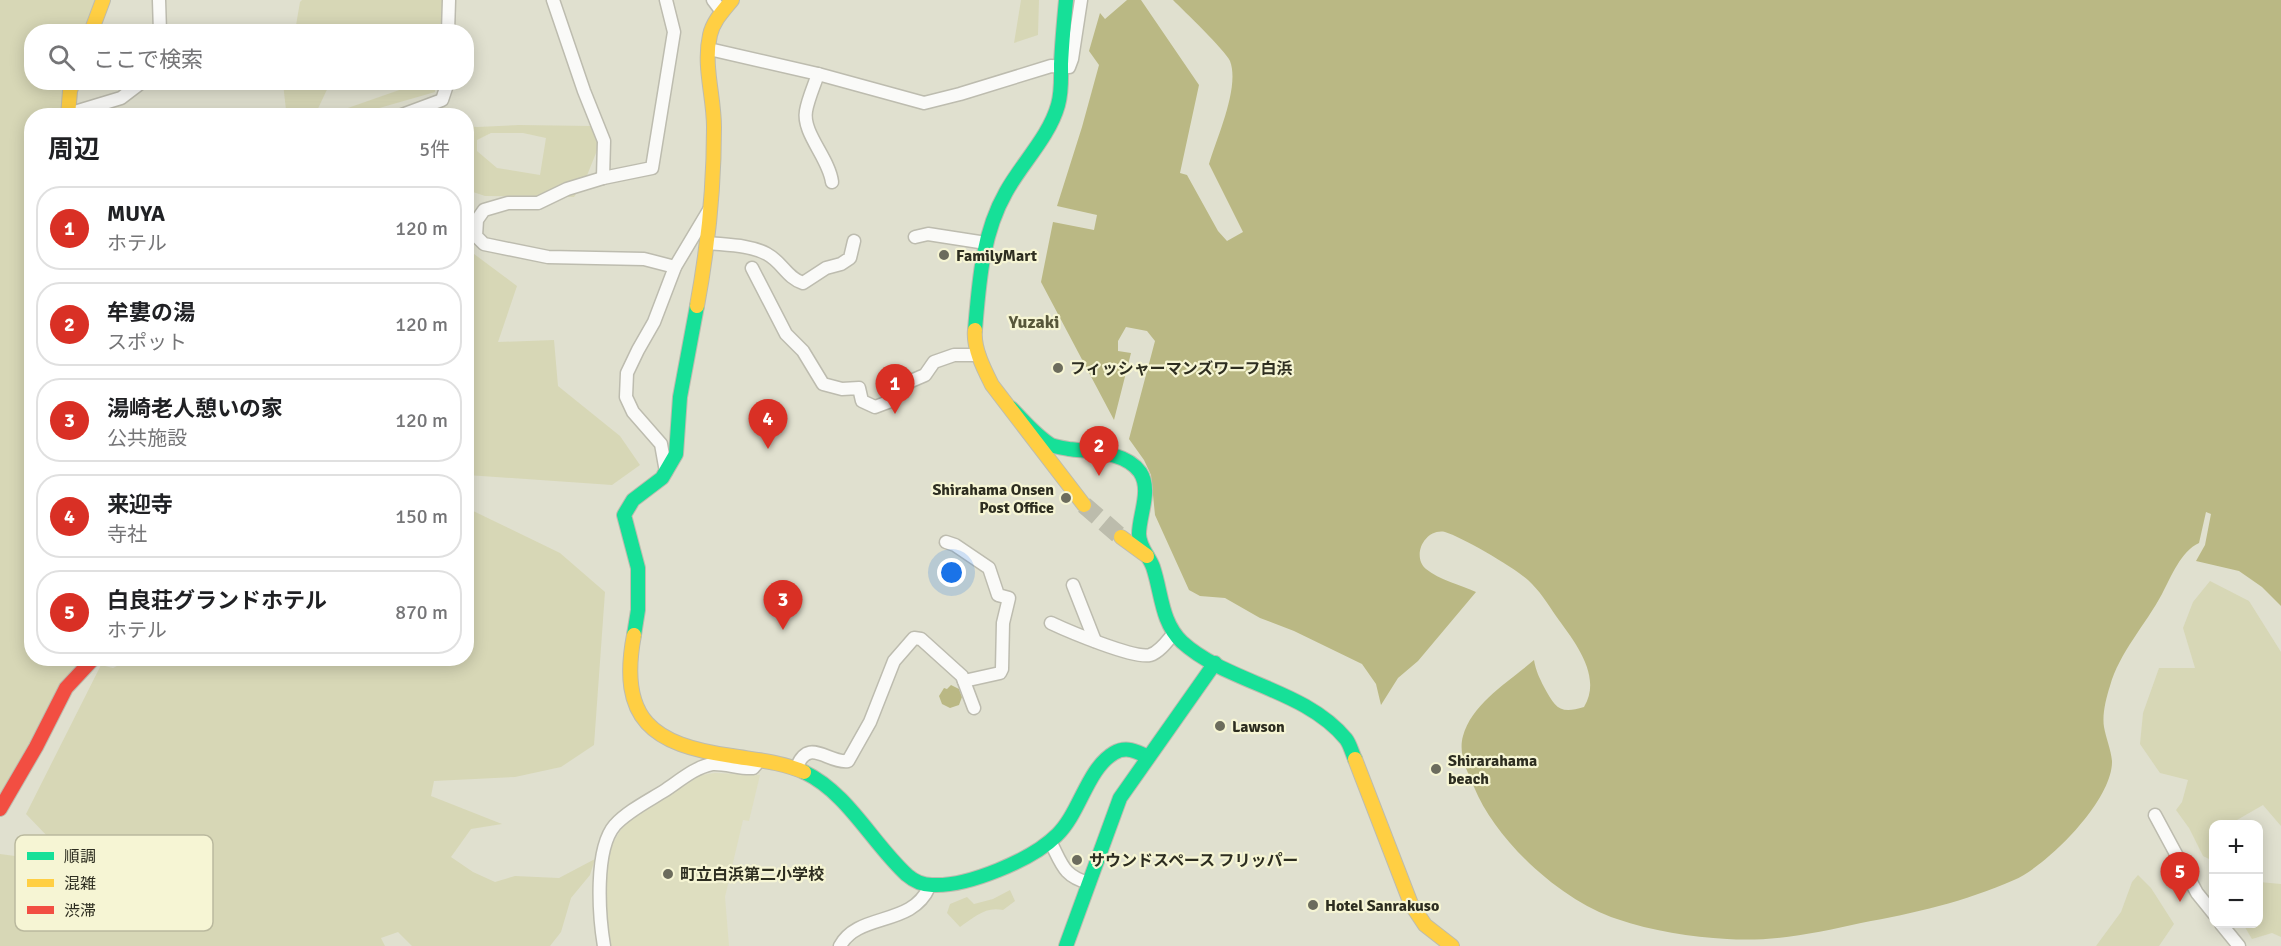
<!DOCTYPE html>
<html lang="ja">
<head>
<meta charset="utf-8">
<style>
  body { margin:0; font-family:Signika,"Noto Sans JP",sans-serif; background:#f2f2f2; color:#202124 }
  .controls { position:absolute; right:18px; bottom:18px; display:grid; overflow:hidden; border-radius:12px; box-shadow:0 3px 15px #0003 }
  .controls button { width:54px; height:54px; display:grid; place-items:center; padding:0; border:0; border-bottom:2px solid #e0e0e0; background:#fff; color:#202124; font:30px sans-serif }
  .you { position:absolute; left:952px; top:573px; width:21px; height:21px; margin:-15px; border:4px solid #fff; border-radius:50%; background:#1a73e8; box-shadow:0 0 0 9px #1a73e833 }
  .badge { display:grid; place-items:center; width:39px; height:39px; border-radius:50%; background:#d93025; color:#fff; font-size:20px; font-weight:700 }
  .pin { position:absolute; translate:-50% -50px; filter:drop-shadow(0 2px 3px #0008) }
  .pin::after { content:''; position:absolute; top:32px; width:21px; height:18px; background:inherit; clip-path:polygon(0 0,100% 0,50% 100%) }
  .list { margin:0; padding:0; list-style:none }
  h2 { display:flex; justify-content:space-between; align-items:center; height:78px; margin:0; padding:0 24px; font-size:26px }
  h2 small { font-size:20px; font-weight:400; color:#757577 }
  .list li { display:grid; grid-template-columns:39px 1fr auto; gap:18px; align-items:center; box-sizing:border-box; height:84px; margin:0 12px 12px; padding:0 12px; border:2px solid #e0e0e0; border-radius:24px }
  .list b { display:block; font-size:22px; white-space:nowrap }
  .list p { margin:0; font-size:20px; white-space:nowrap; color:#757577 }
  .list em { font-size:20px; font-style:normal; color:#757577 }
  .icon { flex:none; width:33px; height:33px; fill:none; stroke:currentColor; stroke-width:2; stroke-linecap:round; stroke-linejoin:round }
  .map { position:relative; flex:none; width:2281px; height:946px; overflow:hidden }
  .search { position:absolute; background:#fff; box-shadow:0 3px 15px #0003; left:24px; top:24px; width:450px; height:66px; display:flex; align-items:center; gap:15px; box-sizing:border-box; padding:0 21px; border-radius:24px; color:#757577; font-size:22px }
  .panel { position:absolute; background:#fff; box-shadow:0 3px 15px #0003; left:24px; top:108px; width:450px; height:558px; border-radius:24px }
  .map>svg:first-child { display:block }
  .built { fill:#dedec0 }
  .green { fill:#d7d7b6; fill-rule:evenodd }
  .water { fill:#bab884 }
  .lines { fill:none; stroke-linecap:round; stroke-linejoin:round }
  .primary-tunnel { stroke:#bcbcac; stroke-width:18; stroke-dasharray:18 9; stroke-linecap:butt }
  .street-casing { stroke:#bdbcaf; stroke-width:15 }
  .fast-casing { stroke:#bdbcaf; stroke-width:16 }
  .slow-casing { stroke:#bdbcaf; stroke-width:16 }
  .jam-casing { stroke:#bdbcaf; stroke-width:16 }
  .street { stroke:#fafaf8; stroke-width:12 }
  .fast { stroke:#16e098; stroke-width:14 }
  .slow { stroke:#ffcf43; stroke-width:14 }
  .jam { stroke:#f24e42; stroke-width:14 }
  .poi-dot { fill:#6c6c5d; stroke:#f6f5d4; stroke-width:2 }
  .labels { text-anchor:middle; stroke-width:4.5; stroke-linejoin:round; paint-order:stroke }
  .poi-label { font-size:16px; font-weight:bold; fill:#2d2d20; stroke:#f6f5d4; text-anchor:start }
  .neighbourhood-label { font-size:18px; font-weight:bold; fill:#57563a; stroke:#f6f5d4 }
  .key { fill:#f6f5d4; stroke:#bab99e; stroke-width:1.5 }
  .key-label { font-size:16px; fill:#2d2d20 }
</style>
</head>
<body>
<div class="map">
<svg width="2281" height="946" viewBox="0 0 2281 946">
  <rect width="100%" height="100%" fill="#e0e0cf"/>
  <path class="built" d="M715 773 760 775 749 821 743 820 725 897 729 946H608L603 906 608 851 622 828 633 818 701 775Z"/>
  <g class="green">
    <path d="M0 0H98L84 31 32 32V82L66 83 62 115 32 116V658L88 659 0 795Z"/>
    <path d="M302 0H443L440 31H398L358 25 348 31H295L300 2Z"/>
    <path d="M1021 0H1039L1038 35 1014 43Z"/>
    <path d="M283 83V82L330 83 315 115H280L286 110Z"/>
    <path d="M406 83H435V92L355 115H339L345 109 405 88Z"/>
    <path d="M519 125 592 126 600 143 586 178 574 197 485 196 467 190 466 126 477 127ZM491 133H523L546 138 540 175 497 168 477 151V140Z"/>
    <path d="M466 248 517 286 498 342 554 340 558 386 620 436 640 465 612 485 467 475Z"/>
    <path d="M467 508 560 553 605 592 594 745 561 767 515 777 434 781 431 796 502 824 471 829 451 857 473 872 495 882 515 876 559 878 595 859 590 875 571 898 561 932 550 946H412L398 932 381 938 385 946H0V854L37 859 49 838 26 814 101 665 113 668 133 658H466Z"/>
    <path d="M2210 581 2249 601 2281 652V826L2263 805 2230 824H2214L2213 861 2203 856 2189 828 2176 810 2182 802 2188 780 2160 773 2140 744 2143 713 2159 668H2195L2183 628 2193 602Z"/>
    <path d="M2138 875 2151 888 2174 924 2159 946H2096L2121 912 2132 882Z"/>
    <path d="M2259 882 2281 884V937L2272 933 2252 939 2243 924H2258Z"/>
    <path d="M1010 890 1015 901 1003 910C986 906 974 917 960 927L947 913 950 904 967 897 974 904 993 899Z"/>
  </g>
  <g class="water">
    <path d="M1127 0H1141L1199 85 1180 173 1187 175 1218 231 1227 241 1243 232 1209 164C1217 137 1240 87 1230 61 1225 50 1184 11 1173 0H2281V606L2262 587 2239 571 2196 561 2205 545 2211 514 2206 512 2199 543C2181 551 2171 577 2162 594 2146 624 2119 653 2110 686 2106 698 2102 715 2104 727 2106 738 2111 750 2112 761 2113 800 2047 866 2014 880 1964 902 1915 913 1861 923 1817 933 1773 942 1727 939 1691 937 1652 931 1617 919 1561 901 1496 841 1474 787 1467 771 1458 753 1463 736 1472 703 1510 681 1534 660 1536 671 1539 677 1544 687 1555 707 1559 715 1584 707 1603 676 1574 641 1556 616 1548 604 1539 590 1528 580 1515 568 1462 537 1445 532 1425 528 1411 556 1426 569 1439 580 1461 585 1476 592L1418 661 1398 678 1381 705 1376 684 1362 664 1294 631 1260 618 1225 598 1200 596 1189 590 1155 515 1151 475 1144 460 1129 439 1155 341 1147 331 1126 327 1118 341V351L1131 353 1114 420 1041 282 1053 222 1094 230 1097 215 1057 206 1082 127 1099 65 1089 51 1100 13 1105 19Z"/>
    <path d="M951 685 959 689 962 697 959 705 950 708 942 704 939 696 944 688 947 689Z"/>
  </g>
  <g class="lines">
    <path class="primary-tunnel" d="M1084 505 1121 537"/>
    <defs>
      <g id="street">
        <path d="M159 0 160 32"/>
        <path d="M553 0 584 91 604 141 603 178"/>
        <path d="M666 0 674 32 652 168 603 178 567 189 538 203H508L484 210 477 220 476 236 484 244 548 257 644 259 675 267"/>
        <path d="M713 0 722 12"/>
        <path d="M448 32 449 0"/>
        <path d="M709 49 818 74 924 103 960 94 1051 66 1069 67 1072 59 1081 0"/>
        <path d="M818 74C814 86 808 99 806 111 802 133 829 158 832 182"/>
        <path d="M68 114 121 98 142 82"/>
        <path d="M399 116 442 100 448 82"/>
        <path d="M915 237 928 234 986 243"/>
        <path d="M708 243C726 245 751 245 767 254 782 262 787 278 803 283L826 268 841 264 850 258 854 241"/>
        <path d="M752 268 786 334 803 351 823 384 842 389 859 388 862 401 875 407 891 401 911 381 925 375 934 362 954 355H979"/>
        <path d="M666 472 661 444 633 412 626 397 627 373 638 350 654 322 675 267 709 210"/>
        <path d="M946 542 955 545 989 568 998 595 1009 598 1003 623 1002 669 1000 673 964 681"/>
        <path d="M1073 585 1095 641"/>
        <path d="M1051 623C1068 631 1134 659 1150 655 1160 652 1168 640 1174 633"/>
        <path d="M796 769C808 735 828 764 848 761L870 722 894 661 914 638 921 639 962 676 974 708"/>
        <path d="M2155 815 2197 893 2214 914"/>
        <path d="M1050 841C1062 864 1063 876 1089 883"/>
        <path d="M2221 924 2239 946"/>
        <path d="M604 946C599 916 594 849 615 825 628 811 648 801 664 791 678 782 695 767 712 764 725 763 740 769 753 768L760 760"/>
        <path d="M840 946C858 912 912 927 929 887"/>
      </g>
      <g id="fast">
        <path d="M975 330C979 283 982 234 1006 192 1022 163 1049 137 1058 105 1062 91 1061 79 1061 64 1062 43 1064 21 1066 0"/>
        <path d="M1011 408C1023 420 1036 436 1051 445 1056 447 1063 448 1069 449 1091 452 1125 451 1140 472 1152 490 1139 515 1139 534 1139 547 1149 556 1153 567 1162 594 1161 622 1182 642 1227 683 1305 689 1346 739 1350 744 1352 753 1355 759"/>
        <path d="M634 635 638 610V568L624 515 633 500 662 478 676 454 680 397 697 306"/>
        <path d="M804 772C848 793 872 843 907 875 914 881 922 885 932 885 967 887 1032 860 1057 835 1080 813 1087 769 1114 753 1126 746 1136 751 1148 757"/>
        <path d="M1066 946 1120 798 1215 663"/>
      </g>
      <g id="slow">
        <path d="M91 32 103 0"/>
        <path d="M68 116 70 91 73 82"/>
        <path d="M697 306C708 247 714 187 714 127 714 96 703 66 710 35 713 21 724 10 732 0"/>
        <path d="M975 330C973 348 984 369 992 385L1084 505"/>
        <path d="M1121 537 1147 556"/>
        <path d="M634 635C618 719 652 745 732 756 756 760 782 762 804 772"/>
        <path d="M1355 759 1411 904 1425 925 1452 946"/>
      </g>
      <path id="jam" d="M0 809 36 747 66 688 94 658"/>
    </defs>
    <use href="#street" class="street-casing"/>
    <use href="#fast" class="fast-casing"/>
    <use href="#slow" class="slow-casing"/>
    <use href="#jam" class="jam-casing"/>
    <use href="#street" class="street"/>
    <use href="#fast" class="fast"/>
    <use href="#slow" class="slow"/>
    <use href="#jam" class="jam"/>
  </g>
  <g class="poi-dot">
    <circle cx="944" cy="255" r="6"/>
    <circle cx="1058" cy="368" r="6"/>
    <circle cx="1066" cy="498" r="6"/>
    <circle cx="1220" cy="726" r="6"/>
    <circle cx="1436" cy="769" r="6"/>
    <circle cx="1077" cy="860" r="6"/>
    <circle cx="668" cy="874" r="6"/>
    <circle cx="1313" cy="905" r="6"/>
  </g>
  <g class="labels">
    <g class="poi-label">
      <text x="956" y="261">FamilyMart</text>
      <text x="1070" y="374">フィッシャーマンズワーフ白浜</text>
      <text x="1054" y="495" text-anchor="end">Shirahama Onsen<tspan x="1054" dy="18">Post Office</tspan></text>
      <text x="1232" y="732">Lawson</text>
      <text x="1448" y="766">Shirarahama<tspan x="1448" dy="18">beach</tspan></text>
      <text x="1089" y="866">サウンドスペース フリッパー</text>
      <text x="680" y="880">町立白浜第二小学校</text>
      <text x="1325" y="911">Hotel Sanrakuso</text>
    </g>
    <g class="neighbourhood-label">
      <text x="1034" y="328">Yuzaki</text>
    </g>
  </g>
  <rect x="15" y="835" width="198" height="96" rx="9" class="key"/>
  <rect x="27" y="852" width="27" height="8" fill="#16e098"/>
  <rect x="27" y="879" width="27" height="8" fill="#ffcf43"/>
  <rect x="27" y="906" width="27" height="8" fill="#f24e42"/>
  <g class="key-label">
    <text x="64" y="862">順調</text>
    <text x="64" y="889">混雑</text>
    <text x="64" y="916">渋滞</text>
  </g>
</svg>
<div class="controls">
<button>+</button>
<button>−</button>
</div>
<div class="you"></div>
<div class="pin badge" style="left:895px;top:414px">1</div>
<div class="pin badge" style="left:1099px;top:476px">2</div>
<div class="pin badge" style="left:783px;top:630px">3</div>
<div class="pin badge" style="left:768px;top:449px">4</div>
<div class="pin badge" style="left:2180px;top:902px">5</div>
<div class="search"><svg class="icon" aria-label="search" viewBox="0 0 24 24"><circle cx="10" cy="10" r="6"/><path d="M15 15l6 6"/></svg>ここで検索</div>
<section class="panel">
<h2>周辺<small>5件</small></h2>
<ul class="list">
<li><span class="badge">1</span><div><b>MUYA</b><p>ホテル</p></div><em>120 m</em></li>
<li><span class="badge">2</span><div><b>牟婁の湯</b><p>スポット</p></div><em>120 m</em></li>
<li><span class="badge">3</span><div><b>湯崎老人憩いの家</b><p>公共施設</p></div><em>120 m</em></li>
<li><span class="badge">4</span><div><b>来迎寺</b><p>寺社</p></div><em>150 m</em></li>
<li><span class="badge">5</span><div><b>白良荘グランドホテル</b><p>ホテル</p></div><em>870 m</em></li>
</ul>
</section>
</div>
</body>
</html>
